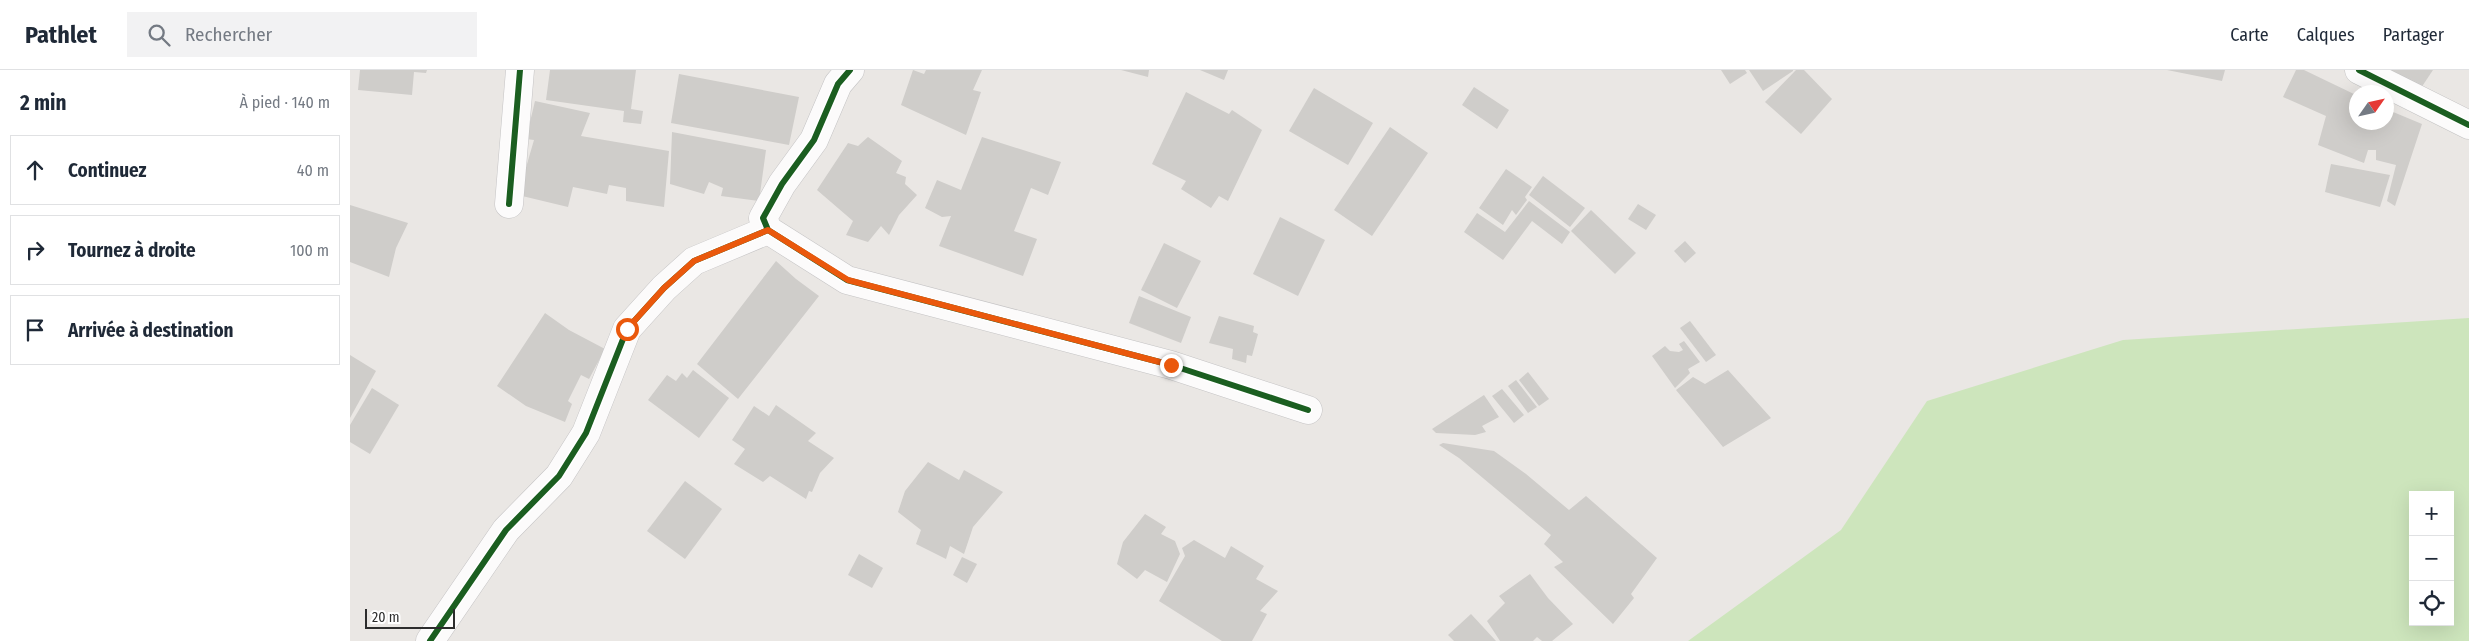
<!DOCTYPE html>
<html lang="fr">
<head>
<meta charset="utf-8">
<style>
  body { margin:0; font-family:"Fira Sans Condensed",sans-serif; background:#f2f2f3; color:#1f2937 }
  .controls { position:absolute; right:15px; bottom:15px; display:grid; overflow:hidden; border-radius:0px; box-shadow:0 5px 20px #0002 }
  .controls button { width:45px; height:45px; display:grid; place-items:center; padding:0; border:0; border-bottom:1px solid #e0e1e3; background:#fff; color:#1f2937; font:25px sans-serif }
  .compass { position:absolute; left:1999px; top:15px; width:45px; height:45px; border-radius:50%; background:#fff; box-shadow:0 5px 20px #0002; rotate:56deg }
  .scale { position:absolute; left:15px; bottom:12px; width:90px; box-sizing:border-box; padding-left:5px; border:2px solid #2d2d2d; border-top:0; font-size:14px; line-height:18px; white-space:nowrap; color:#2d2d2d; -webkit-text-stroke:4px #fff; paint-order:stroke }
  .stop { position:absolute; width:15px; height:15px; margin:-11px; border:4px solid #ea580c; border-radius:50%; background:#fff }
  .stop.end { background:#ea580c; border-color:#fff; box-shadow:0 1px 5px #0008 }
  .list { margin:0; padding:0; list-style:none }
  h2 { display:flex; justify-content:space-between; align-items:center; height:65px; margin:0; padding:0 20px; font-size:21px }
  h2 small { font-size:16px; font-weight:400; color:#747a83 }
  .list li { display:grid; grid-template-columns:32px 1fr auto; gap:15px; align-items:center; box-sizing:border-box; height:70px; margin:0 10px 10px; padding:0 10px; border:1px solid #e0e1e3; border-radius:0px }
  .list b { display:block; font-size:19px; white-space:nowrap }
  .list em { font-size:16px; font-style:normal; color:#747a83 }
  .icon { flex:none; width:28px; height:28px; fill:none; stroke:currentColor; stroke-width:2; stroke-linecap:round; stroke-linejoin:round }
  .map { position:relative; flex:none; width:2119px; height:571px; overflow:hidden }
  header { display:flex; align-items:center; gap:30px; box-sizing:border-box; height:70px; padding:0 25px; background:#fff; border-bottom:1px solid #e0e1e3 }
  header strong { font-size:24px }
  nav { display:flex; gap:28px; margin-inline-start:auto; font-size:18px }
  .search { width:350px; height:45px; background:#f2f2f3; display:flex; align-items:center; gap:12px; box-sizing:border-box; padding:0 18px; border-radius:0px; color:#747a83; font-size:19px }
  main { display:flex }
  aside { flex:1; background:#fff }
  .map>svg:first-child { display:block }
  .green { fill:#cde5bc; fill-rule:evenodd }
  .building { fill:#cfcdca }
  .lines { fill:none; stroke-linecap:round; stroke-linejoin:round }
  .minor-casing { stroke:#c4c3c4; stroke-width:29 }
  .minor { stroke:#fcfbfb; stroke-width:28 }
  .cycleway-casing { stroke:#fff; stroke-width:9 }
  .cycleway { stroke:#1b5e20; stroke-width:6 }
  .route { stroke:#ea580c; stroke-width:6 }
</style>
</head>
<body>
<header>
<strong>Pathlet</strong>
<div class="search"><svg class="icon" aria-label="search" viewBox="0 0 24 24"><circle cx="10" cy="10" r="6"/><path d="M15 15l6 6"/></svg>Rechercher</div>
<nav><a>Carte</a><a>Calques</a><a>Partager</a></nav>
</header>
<main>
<aside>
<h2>2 min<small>À pied · 140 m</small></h2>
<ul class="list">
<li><svg class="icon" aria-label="ahead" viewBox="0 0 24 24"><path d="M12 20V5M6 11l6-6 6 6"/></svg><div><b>Continuez</b></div><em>40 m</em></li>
<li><svg class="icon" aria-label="right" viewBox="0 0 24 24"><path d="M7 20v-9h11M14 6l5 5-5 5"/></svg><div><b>Tournez à droite</b></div><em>100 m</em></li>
<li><svg class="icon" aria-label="arrive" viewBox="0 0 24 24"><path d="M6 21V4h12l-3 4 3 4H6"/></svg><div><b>Arrivée à destination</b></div></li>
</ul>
</aside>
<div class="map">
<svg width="2119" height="571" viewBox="0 0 2119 571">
  <rect width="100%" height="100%" fill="#eae7e4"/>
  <path class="green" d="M2119 248V571H1338L1491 460 1577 331 1773 270ZM2063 425H2100V552H2063Z"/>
  <g class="building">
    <path d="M10 0H77L76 3 64 2 62 25 8 20Z"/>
    <path d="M200 0H286L281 39 293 41 291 54 273 52 274 41 196 30Z"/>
    <path d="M563 0 574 4 576 0H632L623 20 631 22 616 65 551 35Z"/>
    <path d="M771 0H799L798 7Z"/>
    <path d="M850 0H878L874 10Z"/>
    <path d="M1371 0H1395L1397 3 1380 14Z"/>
    <path d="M1399 0H1443V1L1413 21Z"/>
    <path d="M1446 0H1454L1482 29 1451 64 1415 32Z"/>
    <path d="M1817 0H1875L1872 11Z"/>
    <path d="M1946 0H1954L2006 25V52H2036V39L2072 54 2045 136 2037 131 2046 95 2026 90V80H2018L2014 93 1968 75 1976 46 1933 27Z"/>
    <path d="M2025 0H2083L2067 24Z"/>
    <path d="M329 4 449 27 439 75 321 53Z"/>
    <path d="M1124 17 1159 40 1147 59 1112 35Z"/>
    <path d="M964 18 1023 53 998 95 939 61Z"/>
    <path d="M836 22 879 44 882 40 912 60 878 131 869 126 861 138 831 119 836 111 802 94Z"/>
    <path d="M185 31 240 43 231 66 319 81 314 137 276 131V118L259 115 257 124 223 117 218 137 168 125 184 70 176 69Z"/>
    <path d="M1040 57 1078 83 1022 166 984 140Z"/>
    <path d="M322 62 416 80 409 131 371 126 373 118 359 112 354 124 320 114Z"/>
    <path d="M518 67 552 91 546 103 556 107 555 114 567 125 549 145 539 165 531 156 518 172 496 165 503 151 467 120 498 73 508 76Z"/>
    <path d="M632 67 711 92 698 125 681 118 664 161 687 169 673 206 589 176 601 146 592 147 575 138 587 110 611 120Z"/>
    <path d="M1981 94 2040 105 2030 137 1975 122Z"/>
    <path d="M1156 99 1182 117 1175 127 1177 130 1166 145 1162 140 1153 155 1129 138Z"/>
    <path d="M1193 106 1235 138 1220 157 1179 125Z"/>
    <path d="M1179 131 1220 162 1212 174 1182 151 1153 190 1114 162 1127 143 1155 162Z"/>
    <path d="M1288 134 1306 145 1296 160 1278 149Z"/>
    <path d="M0 135 58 153 46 178 39 207 0 192Z"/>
    <path d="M1241 140 1286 183 1265 204 1221 161Z"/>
    <path d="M930 147 975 170 948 226 903 204Z"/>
    <path d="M1335 171 1346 183 1335 193 1324 181Z"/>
    <path d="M814 173 851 191 827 238 791 220Z"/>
    <path d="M426 191 446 209 469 226 388 329 347 294Z"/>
    <path d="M789 226 841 247 831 273 779 253Z"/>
    <path d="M195 243 219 260 255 279 239 309 231 305 218 331 222 334 215 352 176 336 147 316Z"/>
    <path d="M869 246 904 256 903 262 908 264 902 286 897 285 896 293 882 289 883 279 859 273Z"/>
    <path d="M1340 251 1366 285 1356 292 1330 258Z"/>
    <path d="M1334 271 1350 292 1338 299 1340 303 1325 318 1302 286 1315 276 1320 281 1329 282 1333 280 1329 274Z"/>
    <path d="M0 285 26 301 0 348Z"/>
    <path d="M343 300 379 328 349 368 298 330 317 305 326 311 332 303 337 308Z"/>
    <path d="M1378 300 1421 348 1373 377 1326 320 1343 307 1355 314Z"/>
    <path d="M1178 302 1199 329 1189 336 1169 310Z"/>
    <path d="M1166 310 1187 337 1178 343 1158 316Z"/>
    <path d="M22 318 49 335 20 384 0 372V355Z"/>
    <path d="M1152 319 1174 345 1164 353 1142 326Z"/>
    <path d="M1134 325 1149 347 1132 356 1136 362 1125 365 1086 363 1082 359Z"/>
    <path d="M426 335 466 363 458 371 484 388 470 403 462 422 459 421 456 429 420 406 413 412 384 394 395 379 382 370 404 336 419 346Z"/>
    <path d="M1093 373 1144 381 1176 404 1219 440 1236 426 1307 488 1281 524 1284 528 1263 554 1204 497 1213 492 1194 474 1201 465 1109 388 1089 375Z"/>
    <path d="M578 392 609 410 614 400 653 422 623 457 614 484 600 476 596 489 566 474 571 460 548 442 555 421Z"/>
    <path d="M335 411 372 439 335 489 297 461Z"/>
    <path d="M795 444 816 457 811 464 825 471 830 484 817 512 795 500 787 509 767 494 773 472Z"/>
    <path d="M844 470 875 488 881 476 914 496 906 509 928 521 910 541 917 544 902 571H872L809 531 835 486 832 478Z"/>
    <path d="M509 484 533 498 522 518 498 505Z"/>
    <path d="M612 487 627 494 617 513 603 505Z"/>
    <path d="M1180 504 1198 528 1223 554 1202 571H1192L1187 567 1183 571H1150L1137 551 1155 533 1149 526Z"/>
    <path d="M1121 544 1146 571H1104L1098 565Z"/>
  </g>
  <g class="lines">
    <defs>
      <g id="minor">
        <path d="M500 0 488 14 464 70 432 114 413 148 418 160 497 210 821 295 958 340"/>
        <path d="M2009 0 2119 55"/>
        <path d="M159 134 170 0"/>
        <path d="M80 571 156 460 209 406 236 363 277 259 314 218 344 191 418 160"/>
      </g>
    </defs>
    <use href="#minor" class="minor-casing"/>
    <use href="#minor" class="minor"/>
    <defs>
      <g id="cycleway">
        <path d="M500 0 488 14 464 70 432 114 413 148 418 160 497 210 821 295 958 340"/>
        <path d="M2009 0 2119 55"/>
        <path d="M159 134 170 0"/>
        <path d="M80 571 156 460 209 406 236 363 277 259 314 218 344 191 418 160"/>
      </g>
    </defs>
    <use href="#cycleway" class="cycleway-casing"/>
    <use href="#cycleway" class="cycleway"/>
  </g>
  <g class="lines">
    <path class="route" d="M277 259 314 218 344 191 418 160 498 210 821 295"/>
  </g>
</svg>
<div class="controls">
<button>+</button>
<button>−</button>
<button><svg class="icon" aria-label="locate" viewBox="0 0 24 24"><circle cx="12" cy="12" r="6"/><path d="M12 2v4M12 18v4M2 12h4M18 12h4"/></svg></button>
</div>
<svg class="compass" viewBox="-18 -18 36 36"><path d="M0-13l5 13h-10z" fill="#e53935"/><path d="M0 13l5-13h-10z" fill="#747a83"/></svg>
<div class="scale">20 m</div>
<div class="stop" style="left:277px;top:259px"></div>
<div class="stop end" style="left:821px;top:295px"></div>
</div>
</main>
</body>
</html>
